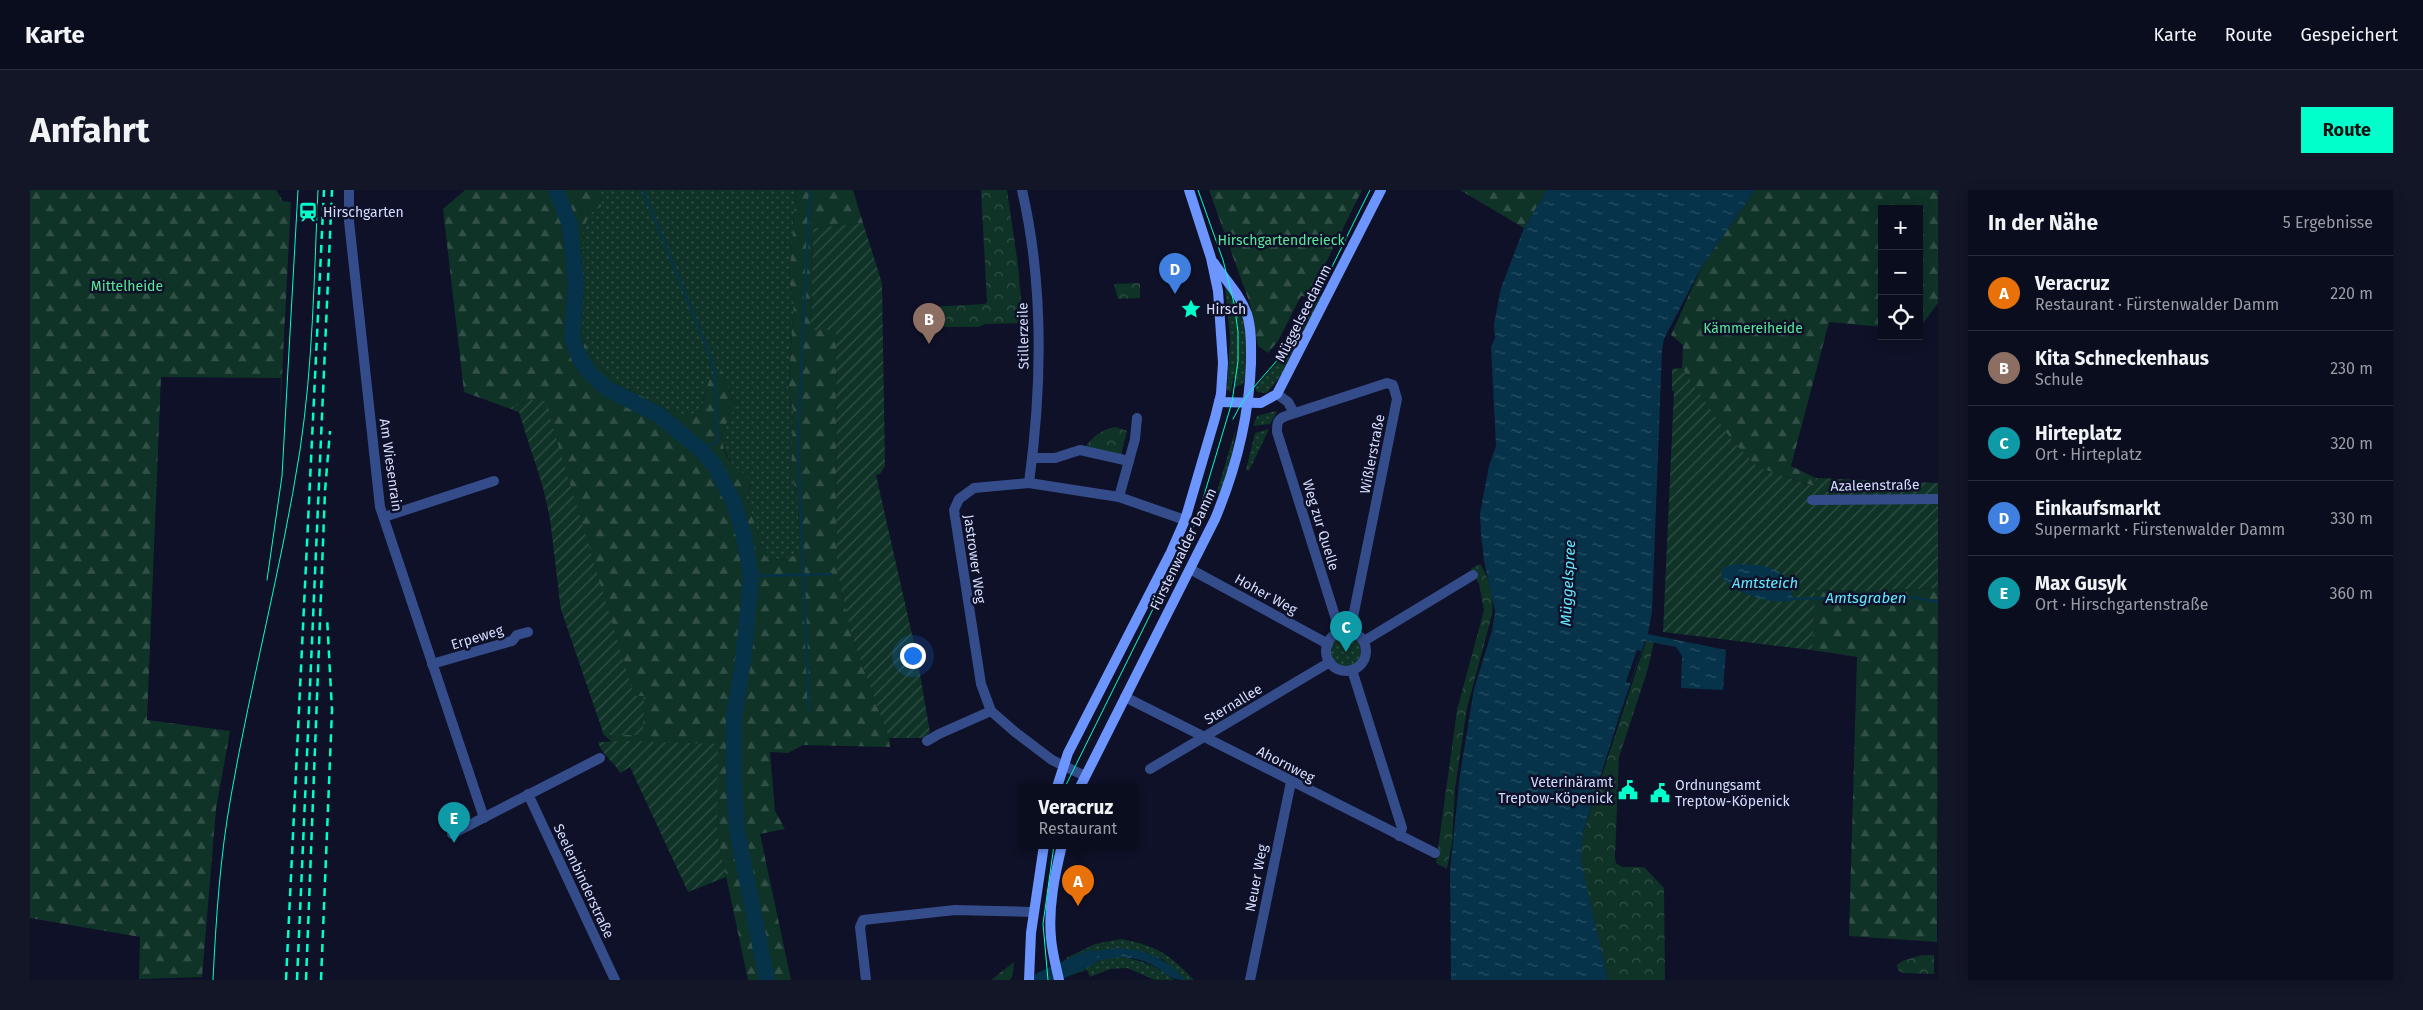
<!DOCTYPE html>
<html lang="de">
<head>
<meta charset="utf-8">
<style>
  body { margin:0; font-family:"Fira Sans",sans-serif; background:#131627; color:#f1f3f6 }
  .controls { position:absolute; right:15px; top:15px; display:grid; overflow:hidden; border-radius:0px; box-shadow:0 2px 12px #0003 }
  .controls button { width:45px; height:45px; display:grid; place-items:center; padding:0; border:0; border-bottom:1px solid #2a2d3c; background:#0a0d1e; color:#f1f3f6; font:25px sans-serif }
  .you { position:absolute; left:882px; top:465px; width:18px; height:18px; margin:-12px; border:4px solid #fff; border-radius:50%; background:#1a73e8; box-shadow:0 0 0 8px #1a73e833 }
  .badge { display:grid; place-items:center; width:32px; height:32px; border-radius:50%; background:#01ffcb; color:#fff; font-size:16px; font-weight:700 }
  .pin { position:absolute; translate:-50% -41px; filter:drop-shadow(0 1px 2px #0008) }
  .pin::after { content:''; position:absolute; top:26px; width:18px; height:15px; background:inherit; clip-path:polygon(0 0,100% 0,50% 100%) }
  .popup { position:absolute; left:989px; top:594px; width:118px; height:65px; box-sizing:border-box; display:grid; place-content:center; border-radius:0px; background:#0a0d1e; filter:drop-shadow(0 1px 4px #0005); font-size:16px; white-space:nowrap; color:#999ca4 }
  .popup b { font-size:19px; color:#f1f3f6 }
  .popup::after { content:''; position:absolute; left:50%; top:100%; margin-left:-10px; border:10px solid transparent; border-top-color:#0a0d1e }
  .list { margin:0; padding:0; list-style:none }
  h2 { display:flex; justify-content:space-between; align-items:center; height:65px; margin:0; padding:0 20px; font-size:21px }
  h2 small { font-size:16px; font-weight:400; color:#999ca4 }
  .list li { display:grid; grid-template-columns:32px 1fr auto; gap:15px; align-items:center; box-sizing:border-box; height:75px; padding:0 20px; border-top:1px solid #2a2d3c }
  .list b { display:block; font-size:19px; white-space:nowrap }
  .list p { margin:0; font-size:16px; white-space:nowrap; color:#999ca4 }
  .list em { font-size:16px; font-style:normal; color:#999ca4 }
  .icon { flex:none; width:28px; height:28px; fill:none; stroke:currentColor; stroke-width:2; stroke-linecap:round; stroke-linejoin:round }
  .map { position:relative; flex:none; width:1908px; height:790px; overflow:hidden; border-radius:0px }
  header { display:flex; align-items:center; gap:30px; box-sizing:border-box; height:70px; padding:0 25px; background:#0a0d1e; border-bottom:1px solid #2a2d3c }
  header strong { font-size:24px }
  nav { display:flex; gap:28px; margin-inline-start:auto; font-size:18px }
  .intro { display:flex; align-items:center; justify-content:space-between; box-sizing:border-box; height:120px; padding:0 30px }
  h1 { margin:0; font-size:35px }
  .button { padding:12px 22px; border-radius:0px; background:#01ffcb; color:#111; font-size:18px; font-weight:700 }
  main { display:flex; gap:30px; padding:0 30px }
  aside { flex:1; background:#0a0d1e; border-radius:0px; box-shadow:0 2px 12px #0003 }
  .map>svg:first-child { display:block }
  .grass { fill:url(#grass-dots) }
  .forest { fill:url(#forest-firs) }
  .park { fill:url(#park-crowns) }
  .garden { fill:url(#garden-furrows) }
  .water { fill:url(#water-ripples) }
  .pier { fill:#0e1128 }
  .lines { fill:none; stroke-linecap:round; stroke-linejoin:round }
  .stream { stroke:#063349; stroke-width:2.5 }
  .river { stroke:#063349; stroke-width:16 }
  .street { stroke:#354c8b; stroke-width:10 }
  .secondary { stroke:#6c95ff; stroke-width:10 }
  .tram { stroke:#01ffcb; stroke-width:1 }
  .rail { stroke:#01ffcb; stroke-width:2.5; stroke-dasharray:8 6; stroke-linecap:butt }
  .labels { text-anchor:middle; stroke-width:5; stroke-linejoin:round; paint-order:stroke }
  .poi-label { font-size:14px; fill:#d5ddff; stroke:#0e1128; text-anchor:start }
  .park-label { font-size:14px; fill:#57e998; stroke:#0e1128 }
  .street-label { font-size:14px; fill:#d5ddff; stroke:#0e1128 }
  .water-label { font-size:15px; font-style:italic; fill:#63e7ff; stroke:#0e1128 }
</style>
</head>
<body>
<header>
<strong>Karte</strong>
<nav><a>Karte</a><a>Route</a><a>Gespeichert</a></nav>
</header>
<div class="intro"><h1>Anfahrt</h1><a class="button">Route</a></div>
<main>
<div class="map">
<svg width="1908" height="790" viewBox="0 0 1908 790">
  <defs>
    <pattern id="grass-dots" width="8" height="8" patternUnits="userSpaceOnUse" patternTransform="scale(1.25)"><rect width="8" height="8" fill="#103327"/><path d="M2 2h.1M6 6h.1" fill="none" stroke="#325047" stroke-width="1.8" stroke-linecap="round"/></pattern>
    <pattern id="forest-firs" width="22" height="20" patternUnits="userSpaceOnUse" patternTransform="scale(1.25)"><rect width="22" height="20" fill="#103327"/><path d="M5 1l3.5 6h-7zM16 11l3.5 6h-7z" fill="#325047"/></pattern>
    <pattern id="park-crowns" width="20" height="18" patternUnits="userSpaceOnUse" patternTransform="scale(1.25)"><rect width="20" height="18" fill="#103327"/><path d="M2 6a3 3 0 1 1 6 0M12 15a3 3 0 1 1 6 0" fill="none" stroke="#325047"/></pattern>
    <pattern id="garden-furrows" width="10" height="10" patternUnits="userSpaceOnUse" patternTransform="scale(1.25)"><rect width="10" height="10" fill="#103327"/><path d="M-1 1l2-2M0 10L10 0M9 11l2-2" fill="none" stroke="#325047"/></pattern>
    <pattern id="water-ripples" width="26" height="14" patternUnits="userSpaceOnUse" patternTransform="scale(1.25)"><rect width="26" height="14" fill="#063349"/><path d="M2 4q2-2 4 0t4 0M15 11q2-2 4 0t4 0" fill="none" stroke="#295064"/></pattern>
  </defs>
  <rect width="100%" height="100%" fill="#0e1128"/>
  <g class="grass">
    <path d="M569 0H766L759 90 764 110 758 202 763 220 761 283 768 309 769 358 763 366 751 370 736 368 716 307 721 295C695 270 681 248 706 217L691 180 679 190 671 220 657 227 634 218 585 192 565 172 553 149V40L560 23 572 16Z"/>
    <path d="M1195 95 1212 118 1217 137 1218 187 1211 195 1204 197 1205 188H1203L1201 202 1197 200 1200 148Z"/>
    <path d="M1293 105 1254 182 1237 203 1227 202 1225 197 1262 156 1287 108Z"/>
    <path d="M1245 221 1247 222 1240 234 1223 236 1227 226Z"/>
    <path d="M1206 238 1200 275 1190 306 1186 305Z"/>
    <path d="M1239 239 1219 281 1216 280 1225 243Z"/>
    <circle cx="1316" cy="462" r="16"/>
    <path d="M1091 749C1127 756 1138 763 1164 790H1156L1132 769 1065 761 1038 772 1036 768 1065 754Z"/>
    <path d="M1083 766C1108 769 1125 774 1144 790H1125L1097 778 1080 779 1060 787 1057 780 1041 785 1040 779Z"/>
  </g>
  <g class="forest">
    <path d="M0 0H246L253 11 261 12 250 225 251 188 131 187 117 530 200 541 186 619 172 787 109 789 110 747 0 728Z"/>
    <path d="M435 0H569L572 16 560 23 553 40V149L565 172 585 192 634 218 656 226 671 220 679 190 691 179 706 217C686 243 688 270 718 286L721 294 716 307 736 368 751 370 763 366 769 358 768 309 761 283 763 220 758 202 764 110 759 90 766 0H823L833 33 783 38 781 140 806 139 807 380 822 447 859 548 860 557 773 555 758 563 740 562 745 621 755 639 730 644 761 790H718L688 648 687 626 623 624C609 596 599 565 574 545L531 419 520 328 513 297 489 222 434 202 413 19Z"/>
    <path d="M1179 0H1332L1279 107 1271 106 1248 151 1238 163 1228 156 1220 114Z"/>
    <path d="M1430 0H1517L1494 38Z"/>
    <path d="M1725 0H1908V113L1889 139V19H1852V137L1799 132 1761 276 1786 288 1784 296 1726 277 1701 250 1652 178 1653 155 1641 145 1671 78Z"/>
    <path d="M1908 398 1907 752 1819 746 1827 467 1782 460 1784 400 1835 401Z"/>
    <path d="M984 772 983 785 980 790H961Z"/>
  </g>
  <g class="park">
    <path d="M951 0H977L988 75 993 133 955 134 949 137H899L898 117 955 114 957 112Z"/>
    <path d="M1110 93V108L1088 109 1084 94Z"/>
    <path d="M1085 237 1097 241 1091 265 1054 258C1063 247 1070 240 1085 237Z"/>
    <path d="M1450 374C1460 389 1464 406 1462 425L1437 518 1425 599 1422 653 1417 679 1406 673 1427 520 1454 420 1449 394 1441 379Z"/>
    <path d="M1616 451 1624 452 1617 482 1589 567 1585 668 1586 673 1592 677H1614L1634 698 1635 790H1578L1550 671 1553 643Z"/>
    <path d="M1892 765H1904V784L1873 783 1868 780 1867 775 1872 771Z"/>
  </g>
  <g class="garden">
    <path d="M833 33 852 93 855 276 850 284 846 285 886 462 900 542 894 548H859L822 447 807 380 806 140H781L783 38Z"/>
    <path d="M1652 178 1701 249 1727 277 1783 296 1786 288 1908 293V398L1835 401 1785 400 1782 460 1633 442 1644 201H1642V179Z"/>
    <path d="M502 210 515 211 604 506H614L613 545H574L531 419 520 328 513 297 489 222 479 218Z"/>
    <path d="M594 551 688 554 687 626 688 648 696 687 658 702 600 577 590 583C582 569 574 568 568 552Z"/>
  </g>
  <g class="water">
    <path d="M1517 0H1725L1671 78 1634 149 1632 160 1622 421 1618 444 1696 460 1693 500 1651 498 1652 466 1646 457 1615 451 1588 530 1553 643 1551 671 1578 790H1421L1420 681 1430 584 1444 499 1462 441 1465 421 1454 371 1451 344 1450 323 1459 276 1466 256 1461 157 1465 148 1464 134 1471 98 1494 38Z"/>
    <path d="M1704 374C1731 375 1761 374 1763 411 1744 415 1700 404 1691 385L1693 378Z"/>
    <path d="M1088 758C1119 760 1134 768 1156 790 1138 790 1137 783 1122 775 1094 760 1067 771 1040 779L1038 772 1065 761Z"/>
  </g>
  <path class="pier" d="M1607 460 1611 461 1600 493 1596 492Z"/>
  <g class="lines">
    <g class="stream">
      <path d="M613 0 681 168 685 185 687 251 672 261"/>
      <path d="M721 386 801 384"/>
      <path d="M1763 409 1875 406 1908 412"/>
      <path d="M779 520 768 251 780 0"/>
    </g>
    <g class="river">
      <path d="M526 0 540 35 546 95 542 148 549 167 558 181 576 198 629 225 672 261 685 276 704 313 714 346 721 386 714 465 704 527V590L707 640 737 790"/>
      <path d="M1011 790 1059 768"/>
    </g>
    <g class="street">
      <path d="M319 0V31L350 317 454 628"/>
      <path d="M992 0C1014 95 1012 197 999 293"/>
      <path d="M1247 204 1258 212 1264 223"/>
      <path d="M1003 268H1025L1050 260 1099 271"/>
      <path d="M1089 307 1105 249 1107 228"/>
      <path d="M1782 310 1908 309"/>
      <path d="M354 327 464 291"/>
      <path d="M1160 379 1298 454"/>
      <circle cx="1316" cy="461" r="20"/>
      <path d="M1310 442 1247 242C1247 233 1247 229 1256 226L1357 193 1363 195 1367 209 1320 442"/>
      <path d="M1334 451 1443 385"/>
      <path d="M402 474 482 451 487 445 498 442"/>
      <path d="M1322 480 1372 638 1369 646"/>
      <path d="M1095 507 1405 663"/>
      <path d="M897 551 909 544 961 521"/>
      <path d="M1120 579 1300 472"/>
      <path d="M1055 586 1022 570 985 542 961 521 951 494 924 320 929 309 944 298 999 293 1089 307 1155 330"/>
      <path d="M498 604 585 790"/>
      <path d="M422 644 570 568"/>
      <path d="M836 790 830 737 833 730 925 720 1003 722"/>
      <path d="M1220 790 1261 592"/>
    </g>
    <g class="secondary">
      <path d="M1189 212 1231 213 1247 204 1351 0"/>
      <path d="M1027 597 1038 563 1141 362 1155 330 1185 228 1191 204 1193 173 1188 101 1181 68 1159 0"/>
      <path d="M1050 597 1185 329C1206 279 1219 228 1221 173 1221 157 1222 140 1217 124 1210 104 1195 90 1184 73"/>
      <path d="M999 790 1001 743 1014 655"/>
      <path d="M1029 790C1026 776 1022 762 1021 748 1018 717 1025 684 1032 655"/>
    </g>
    <g class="tram">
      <path d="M1203 229C1218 197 1244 179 1262 150 1291 103 1315 49 1340 0"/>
      <path d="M237 390 252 286 268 0"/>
      <path d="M1035 597 1166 332 1202 212 1208 171V142L1204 113 1193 70 1168 0"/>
      <path d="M183 790C186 729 190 667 201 606 221 491 252 376 270 260 283 174 284 87 288 0"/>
      <path d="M1018 790 1013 734 1024 655"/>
    </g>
    <g class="rail">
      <path d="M256 790 294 0"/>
      <path d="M267 790 302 0"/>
      <path d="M276 790 295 301 300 241"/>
      <path d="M291 790 302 520 297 427"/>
    </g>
  </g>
  <defs>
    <symbol id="station-bare" viewBox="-9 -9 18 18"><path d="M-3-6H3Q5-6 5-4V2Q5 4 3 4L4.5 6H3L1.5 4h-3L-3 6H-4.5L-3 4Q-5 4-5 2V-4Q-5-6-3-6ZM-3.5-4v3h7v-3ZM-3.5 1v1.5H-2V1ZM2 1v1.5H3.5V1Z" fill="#01ffcb" stroke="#0e1128" stroke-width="2.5" paint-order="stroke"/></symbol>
    <symbol id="sight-bare" viewBox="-9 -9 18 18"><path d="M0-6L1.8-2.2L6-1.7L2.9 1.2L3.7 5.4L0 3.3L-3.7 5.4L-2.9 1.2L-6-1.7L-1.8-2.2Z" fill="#01ffcb" stroke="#0e1128" stroke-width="2.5" paint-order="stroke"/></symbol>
    <symbol id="civic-bare" viewBox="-9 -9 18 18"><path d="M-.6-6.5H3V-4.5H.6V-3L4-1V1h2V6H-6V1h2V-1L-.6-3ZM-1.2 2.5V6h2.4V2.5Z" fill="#01ffcb" stroke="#0e1128" stroke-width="2.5" paint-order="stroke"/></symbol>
  </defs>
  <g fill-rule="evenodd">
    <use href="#station-bare" x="264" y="8" width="28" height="28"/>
    <use href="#sight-bare" x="1147" y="105" width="28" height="28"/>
    <use href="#civic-bare" x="1584" y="586" width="28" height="28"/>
    <use href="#civic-bare" x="1616" y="589" width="28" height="28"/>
  </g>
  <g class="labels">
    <g class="poi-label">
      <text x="293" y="27">Hirschgarten</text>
      <text x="1176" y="124">Hirsch</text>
      <text x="1583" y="597" text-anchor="end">Veterinäramt<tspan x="1583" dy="16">Treptow-Köpenick</tspan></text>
      <text x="1645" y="600">Ordnungsamt<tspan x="1645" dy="16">Treptow-Köpenick</tspan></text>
    </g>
    <g class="park-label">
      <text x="1251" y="55">Hirschgartendreieck</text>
      <text x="97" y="101">Mittelheide</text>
      <text x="1723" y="143">Kämmereiheide</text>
    </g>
    <g class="street-label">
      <text transform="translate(1273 123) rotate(-63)" y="5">Müggelseedamm</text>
      <text transform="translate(993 146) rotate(-91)" y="5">Stillerzeile</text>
      <text transform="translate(1342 264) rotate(-79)" y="5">Wißlerstraße</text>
      <text transform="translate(361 275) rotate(82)" y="5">Am Wiesenrain</text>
      <text transform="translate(1845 295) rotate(-1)" y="5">Azaleenstraße</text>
      <text transform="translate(1291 335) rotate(73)" y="5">Weg zur Quelle</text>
      <text transform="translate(1153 359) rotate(-64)" y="5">Fürstenwalder Damm</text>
      <text transform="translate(945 369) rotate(82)" y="5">Jastrower Weg</text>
      <text transform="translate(1236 404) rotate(29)" y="5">Hoher Weg</text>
      <text transform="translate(447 447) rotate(-17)" y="5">Erpeweg</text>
      <text transform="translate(1203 514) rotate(-31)" y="5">Sternallee</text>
      <text transform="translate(1256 574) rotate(27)" y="5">Ahornweg</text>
      <text transform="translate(1226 688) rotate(-79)" y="5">Neuer Weg</text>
      <text transform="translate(554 691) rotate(65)" y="5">Seelenbinderstraße</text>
    </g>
    <g class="water-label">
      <text transform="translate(1538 393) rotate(-87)" y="5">Müggelspree</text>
      <text x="1735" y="398">Amtsteich</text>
      <text x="1836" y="413">Amtsgraben</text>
    </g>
  </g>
</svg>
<div class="controls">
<button>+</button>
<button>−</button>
<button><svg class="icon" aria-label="locate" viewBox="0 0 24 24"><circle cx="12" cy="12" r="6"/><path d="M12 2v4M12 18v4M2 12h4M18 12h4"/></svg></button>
</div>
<div class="you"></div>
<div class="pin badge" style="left:1048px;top:716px;background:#e8710a">A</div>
<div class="popup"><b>Veracruz</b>Restaurant</div>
<div class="pin badge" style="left:899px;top:154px;background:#8d6e63">B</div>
<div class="pin badge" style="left:1316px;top:462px;background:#0f9aa8">C</div>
<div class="pin badge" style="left:1145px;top:104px;background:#3f7fe0">D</div>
<div class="pin badge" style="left:424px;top:653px;background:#0f9aa8">E</div>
</div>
<aside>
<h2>In der Nähe<small>5 Ergebnisse</small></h2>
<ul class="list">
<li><span class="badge" style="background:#e8710a">A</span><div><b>Veracruz</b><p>Restaurant · Fürstenwalder Damm</p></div><em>220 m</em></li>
<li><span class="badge" style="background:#8d6e63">B</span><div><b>Kita Schneckenhaus</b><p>Schule</p></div><em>230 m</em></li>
<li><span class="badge" style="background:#0f9aa8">C</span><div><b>Hirteplatz</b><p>Ort · Hirteplatz</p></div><em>320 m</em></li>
<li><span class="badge" style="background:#3f7fe0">D</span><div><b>Einkaufsmarkt</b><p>Supermarkt · Fürstenwalder Damm</p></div><em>330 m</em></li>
<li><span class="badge" style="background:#0f9aa8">E</span><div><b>Max Gusyk</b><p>Ort · Hirschgartenstraße</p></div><em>360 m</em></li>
</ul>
</aside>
</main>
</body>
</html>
